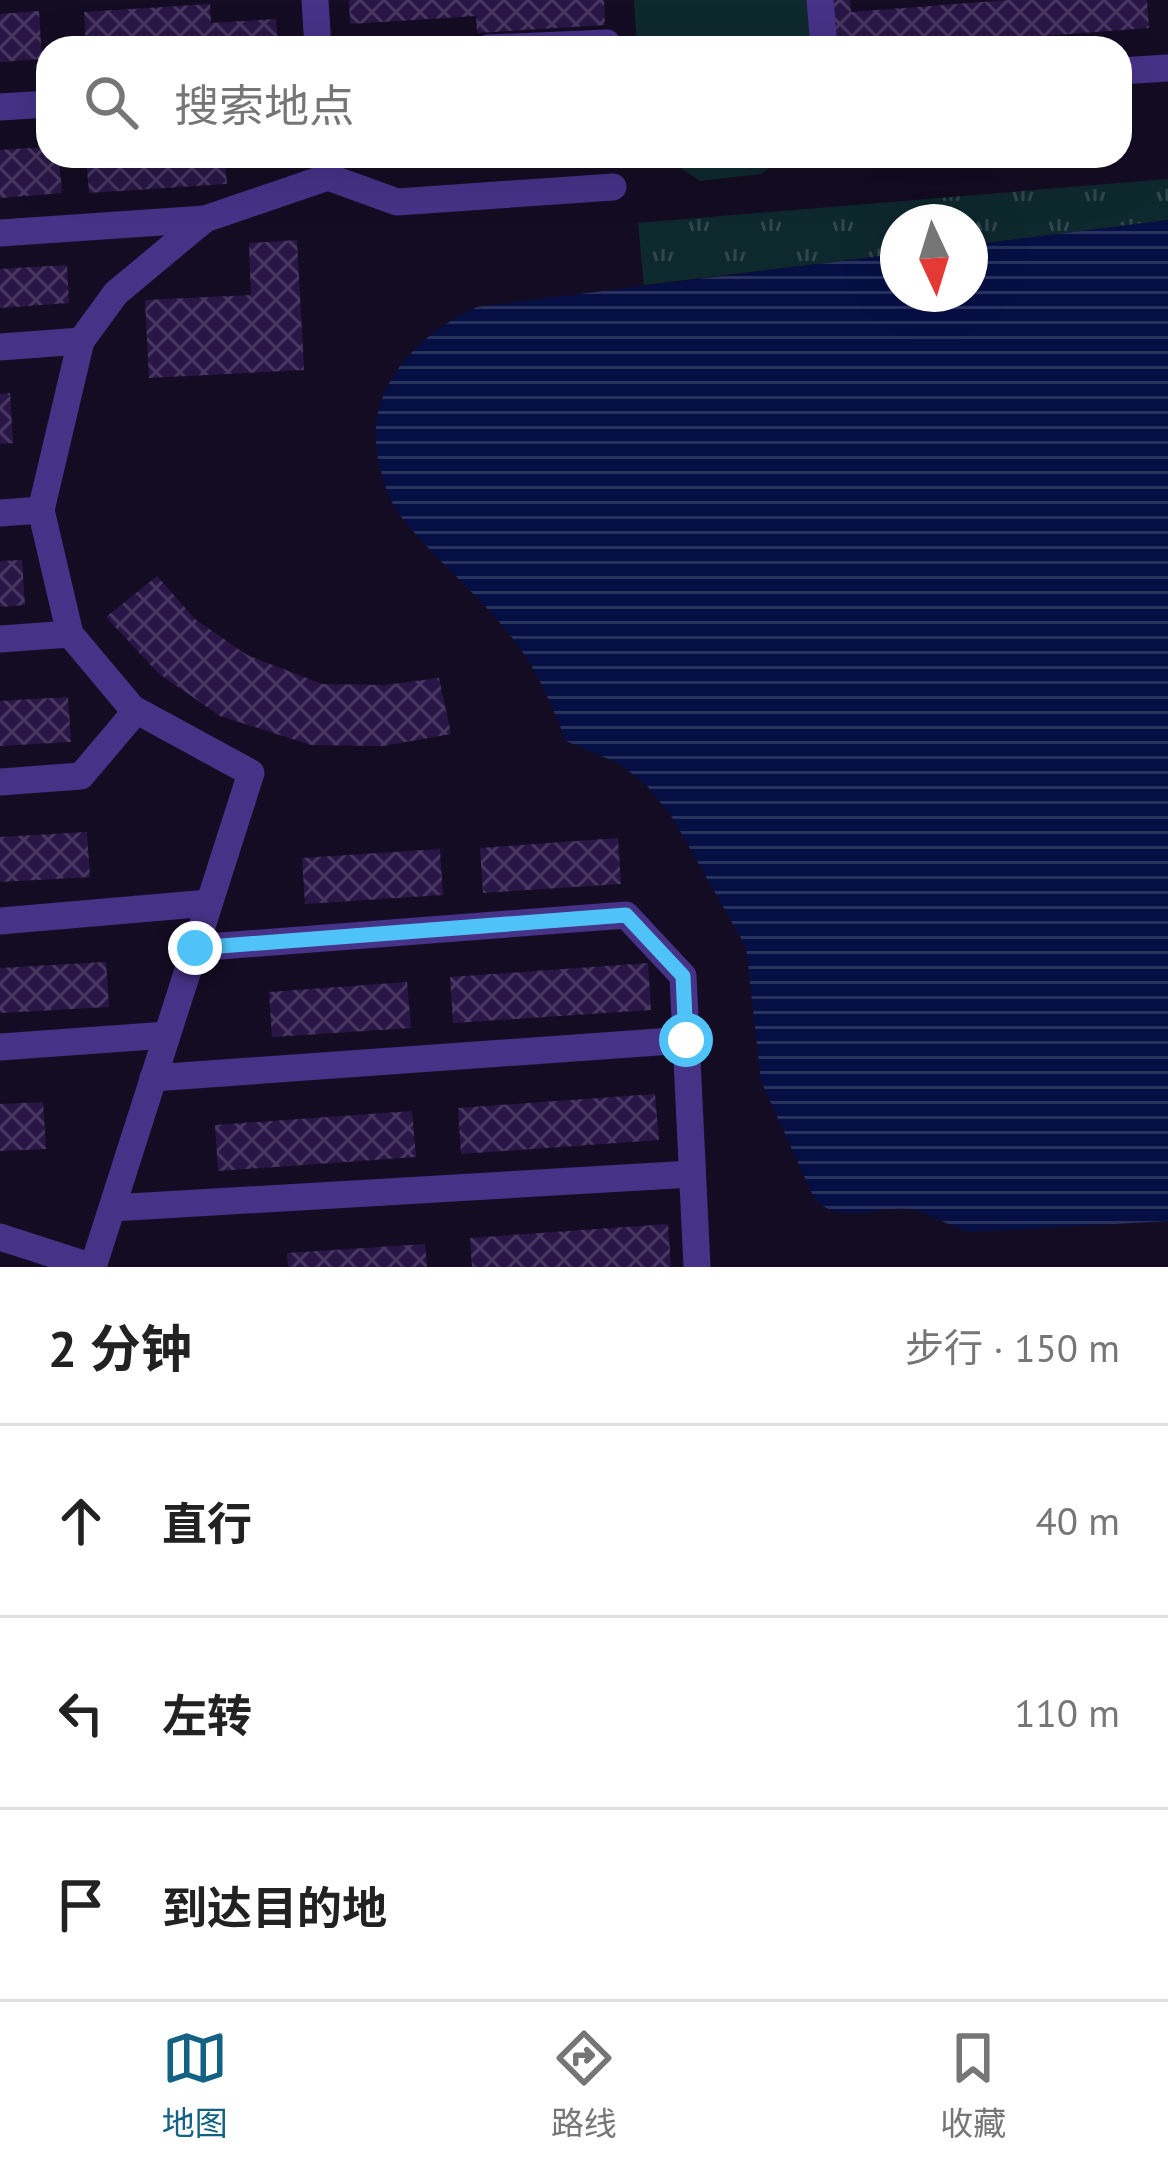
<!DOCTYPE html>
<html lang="zh">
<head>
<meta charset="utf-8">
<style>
  body { margin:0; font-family:"PT Sans","Noto Sans SC",sans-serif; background:#f2f2f2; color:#222 }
  .compass { position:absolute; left:880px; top:204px; width:108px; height:108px; border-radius:50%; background:#fff; box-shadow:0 12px 48px #0002; rotate:176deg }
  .stop { position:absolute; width:36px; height:36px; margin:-27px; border:9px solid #4fc3f7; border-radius:50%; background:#fff }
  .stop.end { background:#4fc3f7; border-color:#fff; box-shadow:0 3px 12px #0008 }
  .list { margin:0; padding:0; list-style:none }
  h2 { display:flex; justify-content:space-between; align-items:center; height:156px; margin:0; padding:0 48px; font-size:51px }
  h2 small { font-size:39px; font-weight:400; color:#767676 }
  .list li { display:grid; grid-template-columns:78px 1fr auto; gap:36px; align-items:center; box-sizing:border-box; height:192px; padding:0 48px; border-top:3px solid #e0e0e0 }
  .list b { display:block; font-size:45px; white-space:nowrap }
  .list em { font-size:39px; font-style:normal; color:#767676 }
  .icon { flex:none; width:66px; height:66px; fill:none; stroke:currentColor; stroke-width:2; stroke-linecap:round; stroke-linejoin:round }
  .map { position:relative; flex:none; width:1168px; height:1267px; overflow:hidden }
  .search { position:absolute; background:#fff; box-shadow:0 12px 48px #0002; left:36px; right:36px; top:36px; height:132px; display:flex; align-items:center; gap:30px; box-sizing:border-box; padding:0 42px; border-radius:36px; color:#767676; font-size:45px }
  .sheet { height:732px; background:#fff }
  nav { display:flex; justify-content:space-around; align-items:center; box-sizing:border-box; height:168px; border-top:3px solid #e0e0e0; background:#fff; font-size:33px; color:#767676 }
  nav a { display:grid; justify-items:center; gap:6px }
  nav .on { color:#136283 }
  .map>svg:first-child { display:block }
  .grass { fill:url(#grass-tufts) }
  .pitch { fill:#0e292e }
  .water { fill:url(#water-rules) }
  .building { fill:url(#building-cross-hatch) }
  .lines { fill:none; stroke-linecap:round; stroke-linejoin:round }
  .minor { stroke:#463287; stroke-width:27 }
  .route { stroke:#4fc3f7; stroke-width:15 }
</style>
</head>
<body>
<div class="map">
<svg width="1168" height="1267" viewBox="0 0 1168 1267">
  <defs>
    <pattern id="grass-tufts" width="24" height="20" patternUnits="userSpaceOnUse" patternTransform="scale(3)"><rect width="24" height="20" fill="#0e292e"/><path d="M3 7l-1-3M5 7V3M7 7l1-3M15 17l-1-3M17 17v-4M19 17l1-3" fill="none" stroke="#31474d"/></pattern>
    <pattern id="water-rules" width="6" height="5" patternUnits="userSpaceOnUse" patternTransform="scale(3)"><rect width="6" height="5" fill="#050f43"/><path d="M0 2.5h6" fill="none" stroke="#29315f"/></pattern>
    <pattern id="building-cross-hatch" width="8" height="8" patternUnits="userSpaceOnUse" patternTransform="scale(3)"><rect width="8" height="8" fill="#291646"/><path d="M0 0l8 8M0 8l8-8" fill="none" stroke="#483762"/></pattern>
  </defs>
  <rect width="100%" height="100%" fill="#140c23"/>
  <path class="grass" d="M1168 179V220L970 245V222H898V254L644 285 638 223Z"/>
  <g class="pitch">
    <path d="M634 0H808L811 48H637Z"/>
    <path d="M663 156H784L761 174 700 181Z"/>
  </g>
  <path class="water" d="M1168 220V1221L970 1232C949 1227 925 1210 907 1209 873 1206 843 1225 815 1200L761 1081 746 947 672 817 648 787 620 764 566 741C552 706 539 673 516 643 482 596 434 560 399 514 388 499 383 480 379 463 362 390 416 335 477 307L898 254V294H970V245Z"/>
  <g class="building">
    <path d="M349 0H604L605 25 477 33 476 16 350 24Z"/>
    <path d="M831 0H850L851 12 1009 0H1147L1149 28 884 48H835Z"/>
    <path d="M210 4 211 23 276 19 278 48H86L84 12Z"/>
    <path d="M39 11 42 59 0 62V14Z"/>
    <path d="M48 147V156H59L62 193 0 198V150Z"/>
    <path d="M86 156H225L227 184 89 193Z"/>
    <path d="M489 156H541V160L490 163Z"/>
    <path d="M297 240 304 370 149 378 145 300 251 295 249 243Z"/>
    <path d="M67 265 69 303 0 308V269Z"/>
    <path d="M10 393 13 443 0 444V394Z"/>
    <path d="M22 560 25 605 0 607V561Z"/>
    <path d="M157 576 195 619 247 655 322 684 384 685 439 678 451 734 383 746 311 745 220 716 158 673 106 617Z"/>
    <path d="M68 697 71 742 0 746V701Z"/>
    <path d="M87 832 90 877 0 882V837Z"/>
    <path d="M618 838 621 884 483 893 480 848Z"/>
    <path d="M440 849 443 895 305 904 302 858Z"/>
    <path d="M106 962 109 1007 0 1013V968Z"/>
    <path d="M648 963 651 1010 453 1023 450 977Z"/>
    <path d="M407 982 411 1028 272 1037 269 992Z"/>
    <path d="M655 1094 659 1140 461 1154 458 1108Z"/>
    <path d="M43 1102 46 1149 0 1151V1104Z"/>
    <path d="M412 1111 416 1157 218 1171 215 1125Z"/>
    <path d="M668 1224 671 1267H472L470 1238Z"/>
    <path d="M425 1244 427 1267H288L287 1253Z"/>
  </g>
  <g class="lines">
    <g class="minor">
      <path d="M315 0 318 48"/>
      <path d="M820 0 824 48"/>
      <path d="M488 48 607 43"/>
      <path d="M1120 71 1168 68"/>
      <path d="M0 107 48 104"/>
      <path d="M328 177 397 202 613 187"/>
      <path d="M0 233 205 219"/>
      <path d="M0 347 81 341"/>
      <path d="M0 513 41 510"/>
      <path d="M0 639 70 634"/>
      <path d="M0 782 81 776 136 711"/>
      <path d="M0 921 209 903"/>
      <path d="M195 948 626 915 683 976 697 1267"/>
      <path d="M0 1047 167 1035"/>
      <path d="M153 1078 686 1040"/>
      <path d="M112 1208 692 1174"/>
      <path d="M0 1237 93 1267"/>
      <path d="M93 1267 251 773 132 708 70 634 41 510 81 341 116 293 205 219 328 177 326 156"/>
    </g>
  </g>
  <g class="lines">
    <path class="route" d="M195 948 626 915 683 976 686 1040"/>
  </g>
</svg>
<svg class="compass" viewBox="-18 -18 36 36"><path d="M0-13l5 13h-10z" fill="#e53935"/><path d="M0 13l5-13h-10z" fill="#767676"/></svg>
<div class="stop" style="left:686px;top:1040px"></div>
<div class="stop end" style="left:195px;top:948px"></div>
<div class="search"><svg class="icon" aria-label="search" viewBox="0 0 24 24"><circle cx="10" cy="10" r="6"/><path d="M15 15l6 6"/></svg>搜索地点</div>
</div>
<section class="sheet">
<h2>2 分钟<small>步行 · 150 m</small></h2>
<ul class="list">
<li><svg class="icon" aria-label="ahead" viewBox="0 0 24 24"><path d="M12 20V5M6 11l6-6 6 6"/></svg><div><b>直行</b></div><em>40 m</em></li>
<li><svg class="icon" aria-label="left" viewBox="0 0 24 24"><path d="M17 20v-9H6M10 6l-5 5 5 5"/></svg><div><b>左转</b></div><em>110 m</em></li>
<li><svg class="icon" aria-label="arrive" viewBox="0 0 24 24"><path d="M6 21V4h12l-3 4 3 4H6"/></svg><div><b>到达目的地</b></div></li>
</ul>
</section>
<nav>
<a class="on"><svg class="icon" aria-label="map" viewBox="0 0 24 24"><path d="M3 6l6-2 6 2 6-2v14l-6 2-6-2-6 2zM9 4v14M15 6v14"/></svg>地图</a>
<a><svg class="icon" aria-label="directions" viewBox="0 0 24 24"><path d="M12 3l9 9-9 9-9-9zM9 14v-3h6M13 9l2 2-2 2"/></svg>路线</a>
<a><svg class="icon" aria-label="saved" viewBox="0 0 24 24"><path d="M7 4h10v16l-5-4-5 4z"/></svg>收藏</a>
</nav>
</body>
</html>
